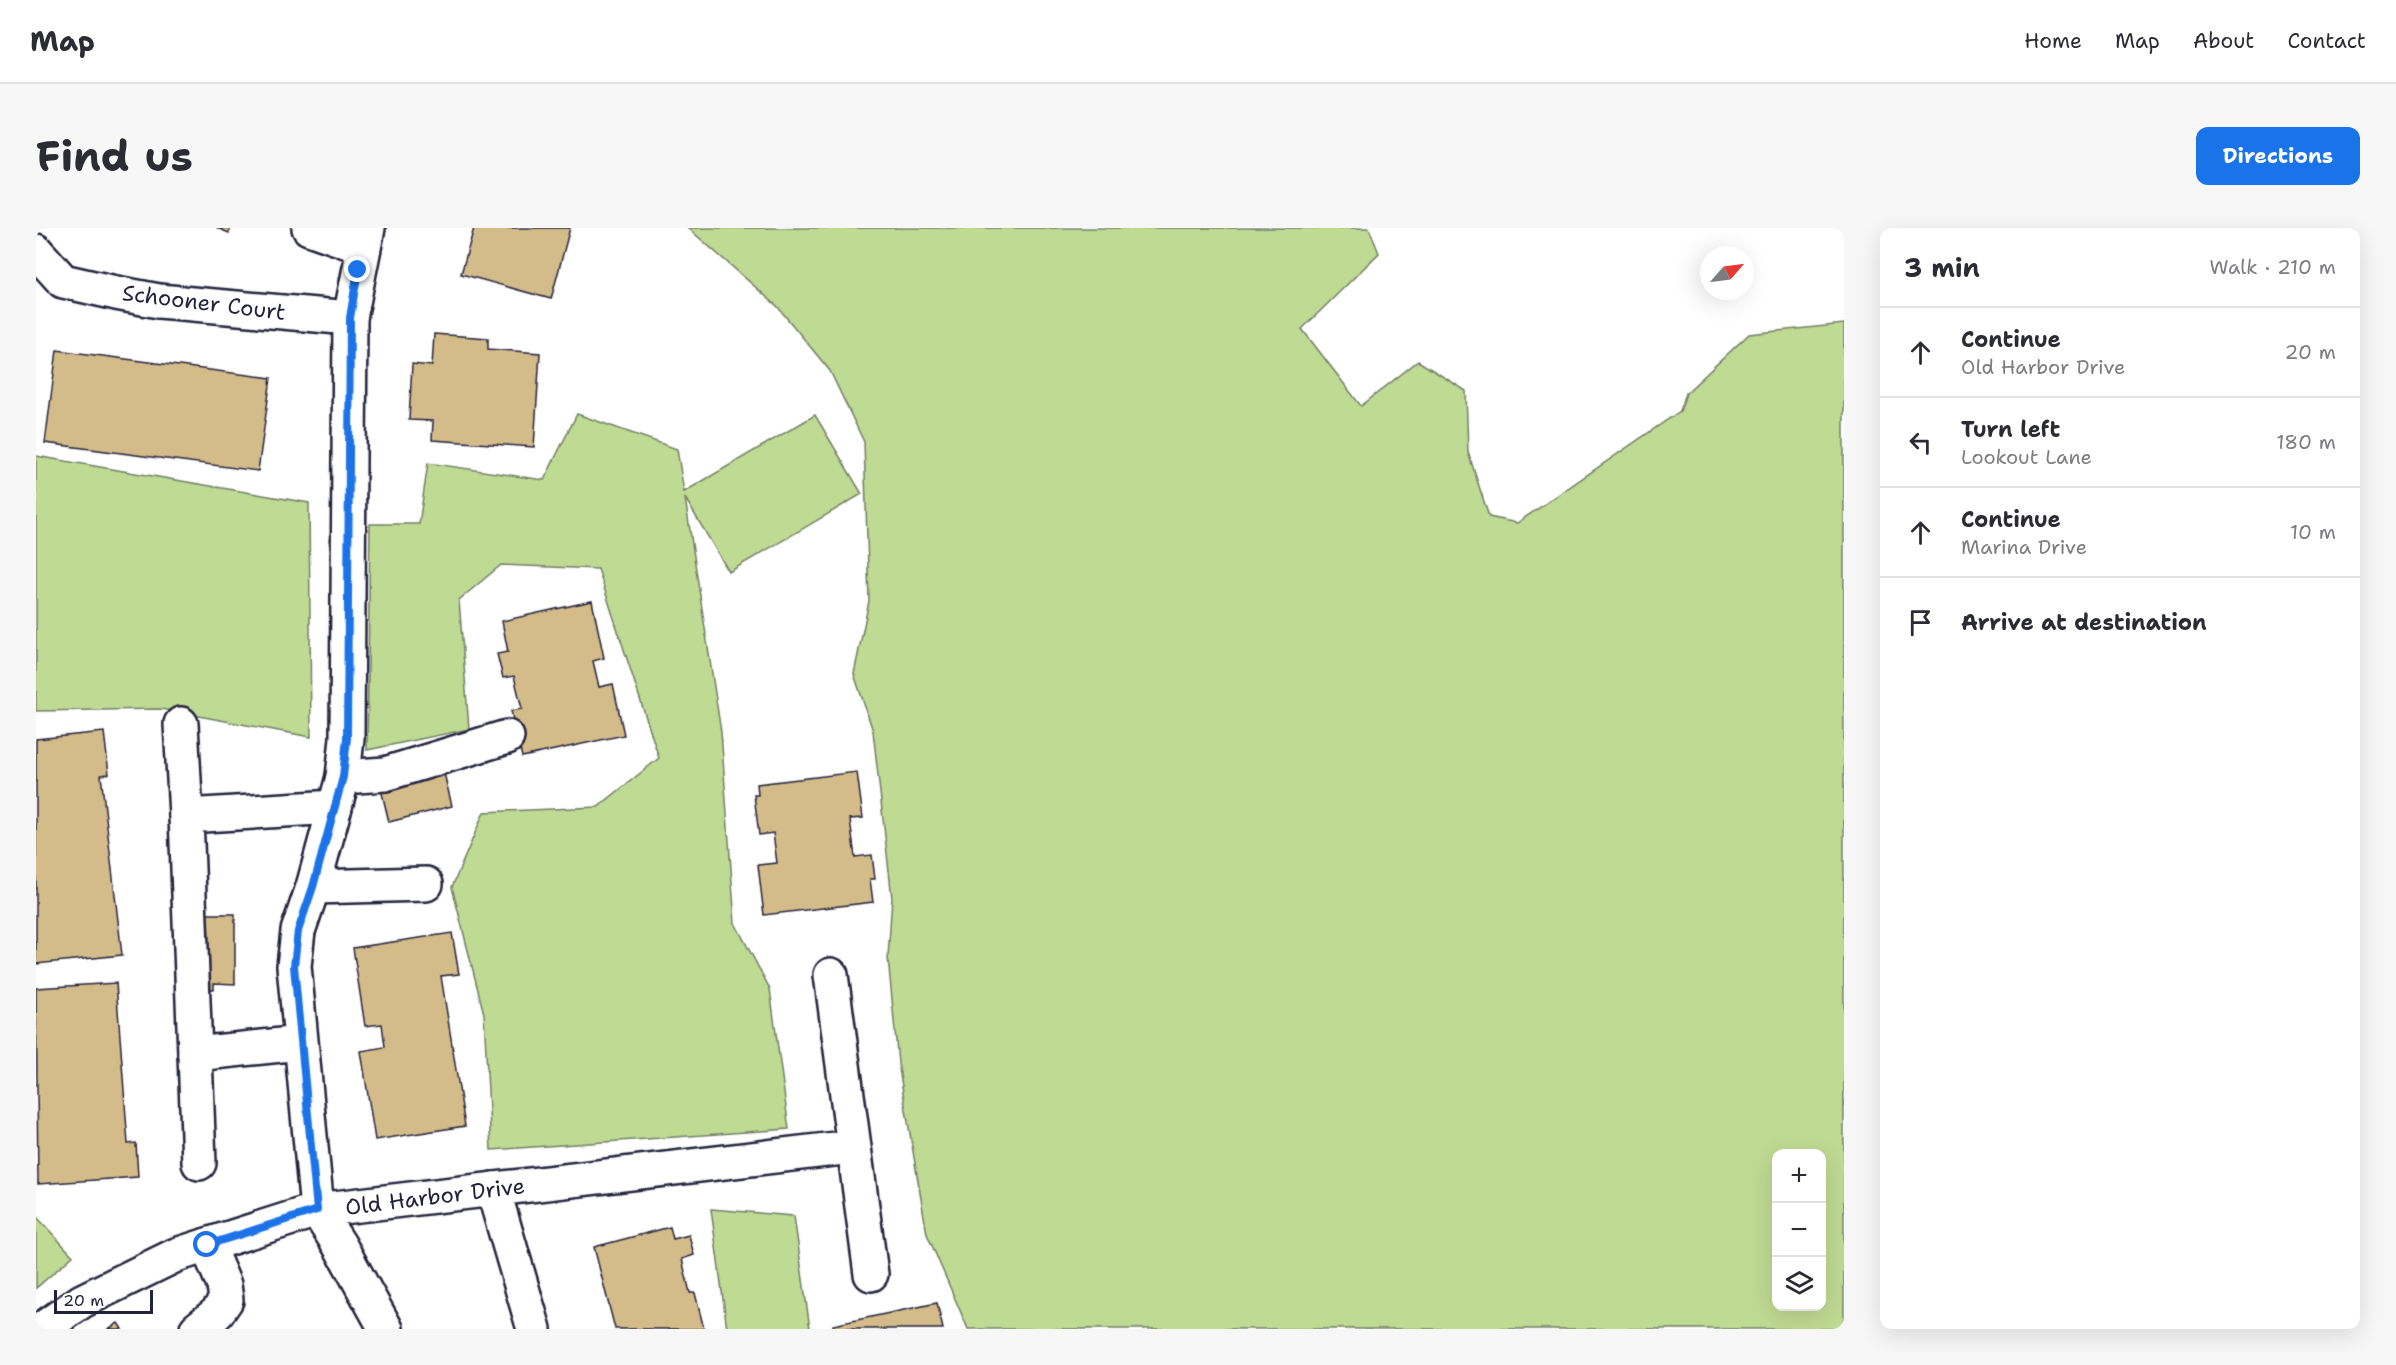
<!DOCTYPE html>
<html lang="en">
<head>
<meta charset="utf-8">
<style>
  body { margin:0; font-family:"Shantell Sans",sans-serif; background:#f7f7f7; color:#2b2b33 }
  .controls { position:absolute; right:18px; bottom:18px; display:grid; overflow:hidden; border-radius:12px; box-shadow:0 6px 24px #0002 }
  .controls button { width:54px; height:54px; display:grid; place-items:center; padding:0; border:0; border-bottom:2px solid #e1e1e2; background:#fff; color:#2b2b33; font:30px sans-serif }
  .compass { position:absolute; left:1664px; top:18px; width:54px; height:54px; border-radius:50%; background:#fff; box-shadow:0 6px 24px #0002; rotate:62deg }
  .scale { position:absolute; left:18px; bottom:15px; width:99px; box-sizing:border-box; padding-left:6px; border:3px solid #22223b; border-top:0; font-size:16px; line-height:21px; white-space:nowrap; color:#22223b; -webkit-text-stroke:4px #fff; paint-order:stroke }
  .stop { position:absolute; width:18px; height:18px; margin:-14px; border:4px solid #1a73e8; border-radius:50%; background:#fff }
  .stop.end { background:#1a73e8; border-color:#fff; box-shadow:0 2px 6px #0008 }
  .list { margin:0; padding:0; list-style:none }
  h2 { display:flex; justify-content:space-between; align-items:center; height:78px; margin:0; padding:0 24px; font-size:26px }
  h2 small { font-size:20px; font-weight:400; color:#7c7c81 }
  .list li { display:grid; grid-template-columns:39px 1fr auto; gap:18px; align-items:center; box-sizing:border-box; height:90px; padding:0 24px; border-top:2px solid #e1e1e2 }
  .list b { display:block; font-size:22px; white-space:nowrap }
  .list p { margin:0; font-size:20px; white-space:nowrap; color:#7c7c81 }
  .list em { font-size:20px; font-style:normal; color:#7c7c81 }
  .icon { flex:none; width:33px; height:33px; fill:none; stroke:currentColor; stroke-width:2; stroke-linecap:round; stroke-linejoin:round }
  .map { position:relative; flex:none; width:1808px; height:1101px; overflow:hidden; border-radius:12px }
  header { display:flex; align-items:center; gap:36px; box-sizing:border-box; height:84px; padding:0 30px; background:#fff; border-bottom:2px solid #e1e1e2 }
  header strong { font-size:28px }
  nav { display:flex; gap:33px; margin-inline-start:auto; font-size:21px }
  .intro { display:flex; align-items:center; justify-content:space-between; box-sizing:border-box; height:144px; padding:0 36px }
  h1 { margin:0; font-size:42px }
  .button { padding:15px 27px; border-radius:12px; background:#1a73e8; color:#fff; font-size:21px; font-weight:700 }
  main { display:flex; gap:36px; padding:0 36px }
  aside { flex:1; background:#fff; border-radius:12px; box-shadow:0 6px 24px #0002 }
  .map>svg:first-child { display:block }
  .green { fill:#bfda92; stroke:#707e66; stroke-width:1.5; fill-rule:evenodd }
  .building { fill:#d4bb8a; stroke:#22223b; stroke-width:1.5 }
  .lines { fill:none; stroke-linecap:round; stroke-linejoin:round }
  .minor-casing { stroke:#22223b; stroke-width:38 }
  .minor { stroke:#fff; stroke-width:33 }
  .route { stroke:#1a73e8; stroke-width:8 }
  .labels { text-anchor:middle; stroke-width:4.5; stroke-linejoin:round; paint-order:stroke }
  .street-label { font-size:22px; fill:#22223b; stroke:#fff }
</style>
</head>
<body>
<header>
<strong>Map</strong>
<nav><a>Home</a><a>Map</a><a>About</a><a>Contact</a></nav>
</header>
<div class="intro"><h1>Find us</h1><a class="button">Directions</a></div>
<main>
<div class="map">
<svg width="1808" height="1101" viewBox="0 0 1808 1101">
  <rect width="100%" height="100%" fill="#fff"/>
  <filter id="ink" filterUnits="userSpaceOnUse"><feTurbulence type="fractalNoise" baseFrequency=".0167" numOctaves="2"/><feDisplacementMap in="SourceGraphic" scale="12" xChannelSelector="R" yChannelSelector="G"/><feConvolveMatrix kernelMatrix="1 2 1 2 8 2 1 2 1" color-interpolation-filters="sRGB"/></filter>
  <g filter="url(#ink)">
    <g class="green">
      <path d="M652 0H1333L1343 25 1266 101 1325 178 1382 133 1430 163 1432 224 1453 289 1481 295 1644 183 1650 165 1713 106 1808 96V1101H932L891 1006 862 835 852 729 856 670 837 503 818 446 833 373 828 214 794 143 741 78ZM1740 926H1786V1078H1740Z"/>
      <path d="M541 186 641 221 648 264 779 187 826 266 693 344 649 270 685 504 699 695 734 761 753 901 455 922 448 786 416 659 448 584 562 579 623 530 562 341 465 337 423 372 433 501 331 522 334 296H383L392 235 508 252Z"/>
      <path d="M0 228 273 275 275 509 125 481 0 483Z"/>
      <path d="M675 981 758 988 774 1101H691Z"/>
      <path d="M0 988 37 1028 0 1060Z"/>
    </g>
    <g class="building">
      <path d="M181 0H195L193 5Z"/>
      <path d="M438 0H534L515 71 425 46Z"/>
      <path d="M398 106 452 110V121L504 125 498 219 396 212 397 193 373 192 376 136 396 138Z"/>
      <path d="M21 122 235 150 222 243 9 215Z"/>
      <path d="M556 373 568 430 557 433 563 459 577 456 588 507 486 529 475 483 486 481 478 448 467 450 461 426 472 424 466 393Z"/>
      <path d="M68 504 73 546 65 547 86 727 0 736V511Z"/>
      <path d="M821 544 827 590 814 591 819 629 836 627 839 651H834L837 674 728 687 722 637 741 635 737 605 723 607 718 567H722L721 556Z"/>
      <path d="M408 545 416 578 353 594 345 561Z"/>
      <path d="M169 686H199V756L178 755V761H169Z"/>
      <path d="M416 705 423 746 405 748 429 898 339 912 325 823 349 819 346 796 329 798 317 720Z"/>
      <path d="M80 755 92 916 100 915 102 949 2 956 0 760Z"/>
      <path d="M634 999 637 1011 653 1007 658 1027 646 1031 654 1065H659L668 1101H579L558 1019Z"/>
      <path d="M901 1075 907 1101H798L797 1097Z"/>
      <path d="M82 1095 86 1101H72Z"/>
    </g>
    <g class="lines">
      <defs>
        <g id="minor">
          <path d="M273 0 327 19"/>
          <path d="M332 0 314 90 311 510 307 549 277 659 262 703 258 738 281 982 304 1018 350 1101"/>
          <path d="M0 23 27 53 80 65 123 73 314 90"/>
          <path d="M145 496 150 588"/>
          <path d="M307 549 349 546 471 509"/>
          <path d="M277 659 390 656"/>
          <path d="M795 747 835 1046"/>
          <path d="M264 815 159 826 150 588 299 579"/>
          <path d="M159 826 163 935"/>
          <path d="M457 961 498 1101"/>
          <path d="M6 1101 46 1073 140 1027 281 982 816 919"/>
          <path d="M161 1101 181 1085 190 1072 188 1057 171 1017"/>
        </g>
      </defs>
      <use href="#minor" class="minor-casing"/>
      <use href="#minor" class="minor"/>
    </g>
  </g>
  <g class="lines" filter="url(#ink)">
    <path class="route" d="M171 1017 281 982 258 738 262 703 277 659 307 549 311 510 314 90 322 42"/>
  </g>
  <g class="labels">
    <g class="street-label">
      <text transform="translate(168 74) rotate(7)" y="8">Schooner Court</text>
      <text transform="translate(399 968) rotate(-7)" y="8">Old Harbor Drive</text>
    </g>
  </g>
</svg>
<div class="controls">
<button>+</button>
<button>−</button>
<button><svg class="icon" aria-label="layers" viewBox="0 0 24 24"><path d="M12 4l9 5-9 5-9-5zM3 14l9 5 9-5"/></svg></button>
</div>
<svg class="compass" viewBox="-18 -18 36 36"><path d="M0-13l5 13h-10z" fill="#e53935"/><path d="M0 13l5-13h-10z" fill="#7c7c81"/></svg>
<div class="scale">20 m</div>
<div class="stop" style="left:171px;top:1017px"></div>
<div class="stop end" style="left:322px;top:42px"></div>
</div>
<aside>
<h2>3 min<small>Walk · 210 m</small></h2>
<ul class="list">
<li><svg class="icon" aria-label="ahead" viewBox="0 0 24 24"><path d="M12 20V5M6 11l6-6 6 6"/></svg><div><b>Continue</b><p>Old Harbor Drive</p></div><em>20 m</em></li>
<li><svg class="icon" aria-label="left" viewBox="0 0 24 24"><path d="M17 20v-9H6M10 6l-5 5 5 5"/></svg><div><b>Turn left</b><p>Lookout Lane</p></div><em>180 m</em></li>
<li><svg class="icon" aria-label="ahead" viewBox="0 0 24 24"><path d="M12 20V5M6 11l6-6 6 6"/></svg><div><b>Continue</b><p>Marina Drive</p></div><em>10 m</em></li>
<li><svg class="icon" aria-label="arrive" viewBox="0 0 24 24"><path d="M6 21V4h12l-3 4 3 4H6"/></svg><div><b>Arrive at destination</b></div></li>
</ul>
</aside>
</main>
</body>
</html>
